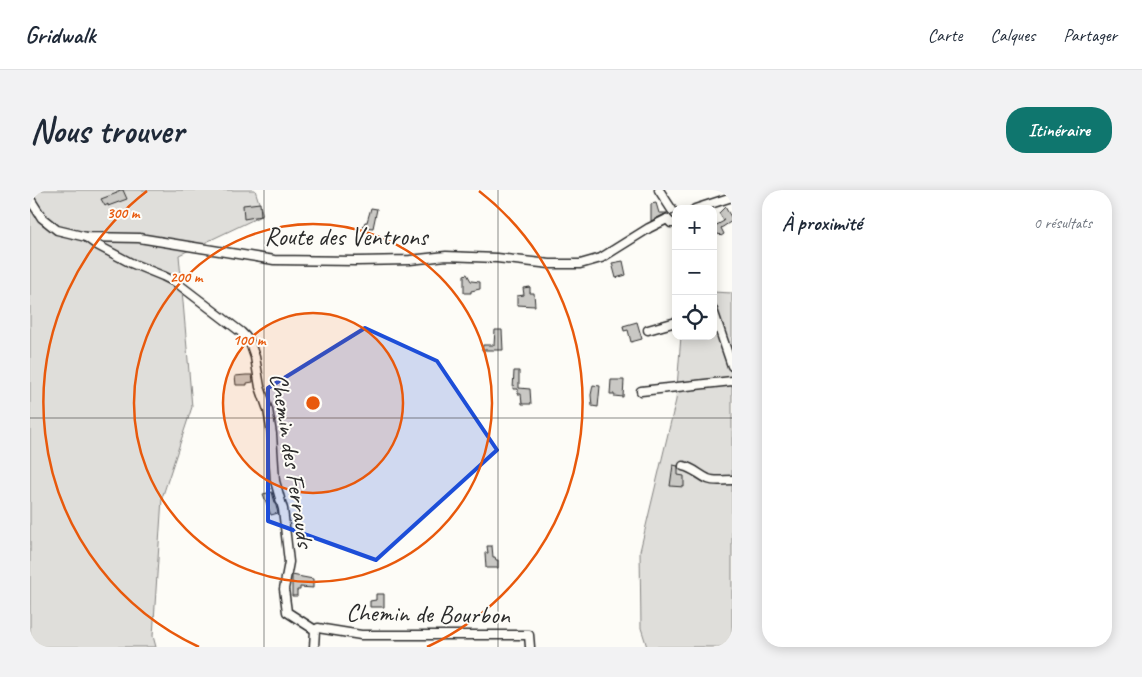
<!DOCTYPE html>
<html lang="fr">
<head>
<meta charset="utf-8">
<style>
  body { margin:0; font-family:Caveat,sans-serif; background:#f2f2f3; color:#1f2937 }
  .controls { position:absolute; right:15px; top:15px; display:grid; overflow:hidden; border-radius:10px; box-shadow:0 2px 12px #0003 }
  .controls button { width:45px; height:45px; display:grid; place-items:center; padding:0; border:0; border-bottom:1px solid #e0e1e3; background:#fff; color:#1f2937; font:25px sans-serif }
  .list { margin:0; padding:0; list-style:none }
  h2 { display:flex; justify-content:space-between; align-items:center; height:65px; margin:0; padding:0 20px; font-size:21px }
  h2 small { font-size:16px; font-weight:400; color:#747a83 }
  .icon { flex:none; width:28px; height:28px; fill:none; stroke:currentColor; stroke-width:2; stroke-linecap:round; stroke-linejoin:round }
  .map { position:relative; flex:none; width:702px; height:457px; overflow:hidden; border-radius:20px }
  header { display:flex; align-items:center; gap:30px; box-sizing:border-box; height:70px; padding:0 25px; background:#fff; border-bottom:1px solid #e0e1e3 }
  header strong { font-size:24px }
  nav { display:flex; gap:28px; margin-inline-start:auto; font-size:18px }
  .intro { display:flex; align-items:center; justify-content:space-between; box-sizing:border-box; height:120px; padding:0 30px }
  h1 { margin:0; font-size:35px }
  .button { padding:12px 22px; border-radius:20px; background:#0f766e; color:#fff; font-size:18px; font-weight:700 }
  main { display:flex; gap:30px; padding:0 30px }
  aside { flex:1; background:#fff; border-radius:20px; box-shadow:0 2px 12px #0003 }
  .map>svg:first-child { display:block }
  .green { fill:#dfdeda; stroke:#858482 }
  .building { fill:#c9c8c4; stroke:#2b2b2b }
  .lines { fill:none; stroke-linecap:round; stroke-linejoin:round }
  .minor-casing { stroke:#2b2b2b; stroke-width:11 }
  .minor { stroke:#fdfcf7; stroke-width:8 }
  .marked { fill:#1d4ed8; fill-opacity:0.2; stroke:#1d4ed8; stroke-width:4; stroke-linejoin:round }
  .grid { fill:none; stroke:#2b2b2b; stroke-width:1; stroke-opacity:0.55 }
  .ring { fill:none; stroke:#e8590c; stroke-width:2.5 }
  .labels { text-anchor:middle; stroke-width:4; stroke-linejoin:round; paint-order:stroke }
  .street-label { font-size:25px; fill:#2b2b2b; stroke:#fdfcf7 }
  .centre { fill:#e8590c; stroke:#fdfcf7; stroke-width:2.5 }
  .ring-label { font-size:15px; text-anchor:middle; font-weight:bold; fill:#e8590c; stroke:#fdfcf7; stroke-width:4; stroke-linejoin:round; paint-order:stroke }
</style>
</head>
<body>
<header>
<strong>Gridwalk</strong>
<nav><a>Carte</a><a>Calques</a><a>Partager</a></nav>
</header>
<div class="intro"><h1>Nous trouver</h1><a class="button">Itinéraire</a></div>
<main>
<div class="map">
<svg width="702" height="457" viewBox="0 0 702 457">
  <rect width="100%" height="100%" fill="#fdfcf7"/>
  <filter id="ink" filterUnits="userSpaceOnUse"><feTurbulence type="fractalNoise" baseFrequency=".02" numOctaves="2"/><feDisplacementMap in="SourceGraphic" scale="10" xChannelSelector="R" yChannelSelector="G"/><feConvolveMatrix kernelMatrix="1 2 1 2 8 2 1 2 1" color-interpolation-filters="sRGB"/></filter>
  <g filter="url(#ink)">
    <g class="green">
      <path d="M0 0H225L233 25 149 65 162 217 132 308 123 446 126 457H0Z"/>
      <path d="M683 102 702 103V457H617L611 438 610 361 646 210 651 146H683Z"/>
    </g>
    <g class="building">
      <path d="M90 0H93L97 9 78 16V14L75 16 71 9 87 3V2Z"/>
      <path d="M230 13 231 26 214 29 213 15Z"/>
      <path d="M626 13 629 23H637L621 31V14Z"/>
      <path d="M695 17 701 27 702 26V31L691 38 694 44 691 46 689 44 686 45 683 41V37L694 31 689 23Z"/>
      <path d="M341 18 347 19 343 38 333 37 335 32H337Z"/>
      <path d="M593 71 596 85 586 88 582 73Z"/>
      <path d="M437 84 441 91 450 92V99L441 101V103H434V85Z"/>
      <path d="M500 97V103H504L505 116 487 115V106L494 105 493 98Z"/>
      <path d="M607 132 612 149 601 152 598 140 594 141 593 136Z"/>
      <path d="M465 140H472L473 160H452L453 155H464Z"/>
      <path d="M484 181H489V198L500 199 501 214H492L491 204H488V199H483Z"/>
      <path d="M216 185H222L223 192 217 193V195H206L205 186Z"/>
      <path d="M581 190H594L593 207 584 206V204H580Z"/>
      <path d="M563 195 570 196 568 217 562 216 561 205Z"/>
      <path d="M643 275 648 276V285L654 286V297L640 296Z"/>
      <path d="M242 302 248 323 241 325 233 304Z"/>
      <path d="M457 356H462L463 367H465L466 370H468V378H456L455 363H458Z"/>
      <path d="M262 385 283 389V398L270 397V400H267V406H262Z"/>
      <path d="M346 404H354V417H340V411L346 410Z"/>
    </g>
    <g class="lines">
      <defs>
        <g id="minor">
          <path d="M629 0 642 20"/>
          <path d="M0 9 12 28 27 40 56 47 109 48 244 70 327 71 380 70 416 66 467 68 520 74H550L571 68 619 38 637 29"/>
          <path d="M665 19 702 7"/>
          <path d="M637 29 641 33H646"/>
          <path d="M56 47 67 55 101 73 133 86 147 93 211 142 219 150 225 167 230 197 238 220 242 244 245 291 253 319 259 372 254 399 257 422 285 440 284 457"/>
          <path d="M683 120 702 176"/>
          <path d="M618 140 646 132"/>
          <path d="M611 201 702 191"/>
          <path d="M653 276C663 278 668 284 678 289 685 292 694 290 702 290"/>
          <path d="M285 440 288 438 331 445H499L500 457"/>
        </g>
      </defs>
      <use href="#minor" class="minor-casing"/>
      <use href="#minor" class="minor"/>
    </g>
  </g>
  <path class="marked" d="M335 138 407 171 467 260 346 370 238 331V198Z"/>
  <path class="grid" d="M234 0V457M468 0V457M0 228H702"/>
  <circle cx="283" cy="213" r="90" fill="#e8590c" fill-opacity=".12"/>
  <g class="ring">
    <circle cx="283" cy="213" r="90"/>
    <circle cx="283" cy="213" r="179"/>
    <path d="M169 457A269 269 0 0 1 117 1M449 1A269 269 0 0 1 397 457"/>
  </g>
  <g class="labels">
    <g class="street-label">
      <text x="316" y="55">Route des Ventrons</text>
      <text transform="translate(263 270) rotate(81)" y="9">Chemin des Ferrauds</text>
      <text transform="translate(398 423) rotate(1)" y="9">Chemin de Bourbon</text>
    </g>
  </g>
  <circle cx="283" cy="213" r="8" class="centre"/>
  <g class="ring-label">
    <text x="93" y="28">300 m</text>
    <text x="156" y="92">200 m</text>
    <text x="219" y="155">100 m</text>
  </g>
</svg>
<div class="controls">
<button>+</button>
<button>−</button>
<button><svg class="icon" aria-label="locate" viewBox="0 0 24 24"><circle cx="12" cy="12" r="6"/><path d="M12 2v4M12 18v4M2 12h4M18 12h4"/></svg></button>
</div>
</div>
<aside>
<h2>À proximité<small>0 résultats</small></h2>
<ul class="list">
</ul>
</aside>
</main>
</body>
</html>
